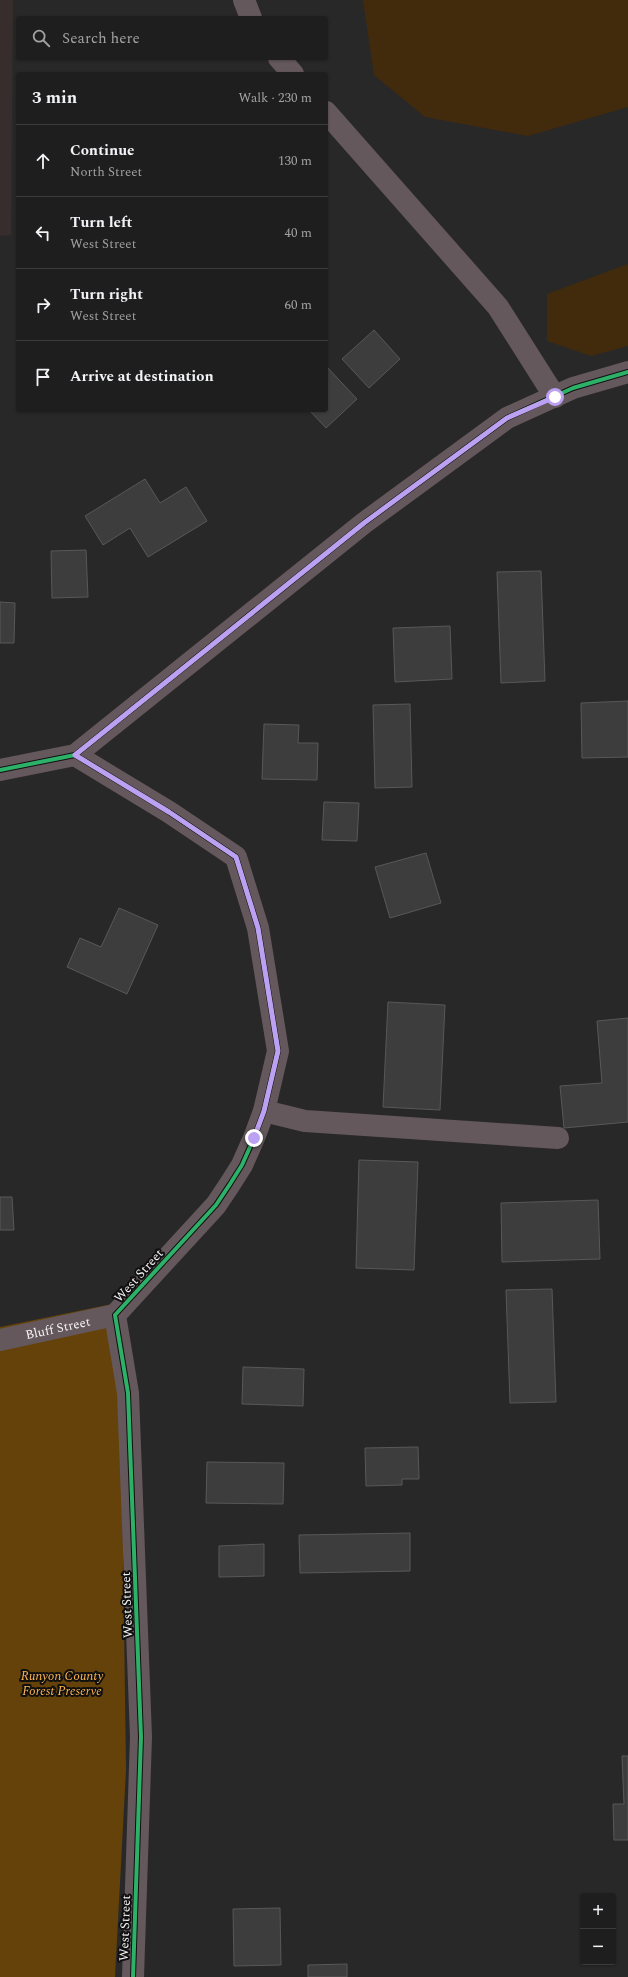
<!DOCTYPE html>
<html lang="en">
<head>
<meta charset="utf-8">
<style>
  body { margin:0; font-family:Spectral,serif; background:#272727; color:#f1f3f6 }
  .controls { position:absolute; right:12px; bottom:12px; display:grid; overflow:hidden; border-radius:4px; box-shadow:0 1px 3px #0004 }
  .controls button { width:36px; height:36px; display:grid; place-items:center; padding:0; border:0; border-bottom:1px solid #3c3c3c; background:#1f1e1e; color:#f1f3f6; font:20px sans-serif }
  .stop { position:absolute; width:12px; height:12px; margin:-9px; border:3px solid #bca0f2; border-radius:50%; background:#fff }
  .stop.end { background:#bca0f2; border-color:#fff; box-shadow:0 1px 4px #0008 }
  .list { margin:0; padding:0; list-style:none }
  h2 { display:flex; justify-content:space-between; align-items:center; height:52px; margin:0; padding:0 16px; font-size:17px }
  h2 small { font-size:13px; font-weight:400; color:#a1a2a4 }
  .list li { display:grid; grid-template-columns:26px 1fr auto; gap:12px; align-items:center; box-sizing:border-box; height:72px; padding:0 16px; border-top:1px solid #3c3c3c }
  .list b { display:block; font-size:15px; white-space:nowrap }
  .list p { margin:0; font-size:13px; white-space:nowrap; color:#a1a2a4 }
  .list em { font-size:13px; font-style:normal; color:#a1a2a4 }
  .icon { flex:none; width:22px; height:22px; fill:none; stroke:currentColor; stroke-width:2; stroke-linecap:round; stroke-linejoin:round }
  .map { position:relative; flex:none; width:628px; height:1977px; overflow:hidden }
  .search { position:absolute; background:#1f1e1e; box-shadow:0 1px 3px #0004; left:16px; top:16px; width:312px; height:44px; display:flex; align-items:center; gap:10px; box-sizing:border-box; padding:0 14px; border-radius:4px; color:#a1a2a4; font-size:15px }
  .panel { position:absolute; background:#1f1e1e; box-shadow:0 1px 3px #0004; left:16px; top:72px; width:312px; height:340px; border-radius:4px }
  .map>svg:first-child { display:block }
  .built { fill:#362d2c }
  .green { fill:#412b0c }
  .forest { fill:#644209 }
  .building { fill:#3e3d3d; stroke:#595858 }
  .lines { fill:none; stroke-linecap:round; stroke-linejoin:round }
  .minor { stroke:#64585d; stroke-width:22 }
  .cycleway-casing { stroke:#111010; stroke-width:6 }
  .cycleway { stroke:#2db169; stroke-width:4 }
  .route { stroke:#bca0f2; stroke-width:5 }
  .labels { text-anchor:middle; stroke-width:4; stroke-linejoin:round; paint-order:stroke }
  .street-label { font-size:13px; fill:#f6f4f4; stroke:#111010 }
  .park-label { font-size:13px; font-style:italic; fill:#fcb450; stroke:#111010 }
</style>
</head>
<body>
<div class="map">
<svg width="628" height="1977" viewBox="0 0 628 1977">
  <rect width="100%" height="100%" fill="#292828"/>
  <path class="built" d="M0 0H13L11 235 0 236Z"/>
  <g class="green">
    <path d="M363 0H628V107L528 136 425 117 374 75Z"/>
    <path d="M628 264V346L591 356 547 341V294Z"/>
  </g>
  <path class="forest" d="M112 1304 121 1407 126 1770 115 1977H0V1327Z"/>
  <g class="building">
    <path d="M374 330 400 359 369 388 342 359Z"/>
    <path d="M326 366 357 399 326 428 309 410H326Z"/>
    <path d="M145 479 160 503 186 487 207 521 148 557 130 528 103 545 85 516Z"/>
    <path d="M86 550 88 597 52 598 51 551Z"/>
    <path d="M541 571 545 681 501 683 497 572Z"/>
    <path d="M0 602 15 603 14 643H0Z"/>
    <path d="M450 626 452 679 395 682 393 628Z"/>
    <path d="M628 701V757L582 758 581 703Z"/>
    <path d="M410 704 412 787 375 788 373 705Z"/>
    <path d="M264 724 299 725 298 743H318L317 780 262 779Z"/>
    <path d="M324 802 359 803 357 841 322 840Z"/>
    <path d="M426 853 441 903 390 918 375 867Z"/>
    <path d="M119 908 158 925 127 994 67 967 80 938 101 947Z"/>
    <path d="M388 1002 445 1005 440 1110 383 1107Z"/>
    <path d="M628 1018V1122L564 1128 560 1086 602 1083 597 1021Z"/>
    <path d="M359 1160 418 1162 414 1270 356 1268Z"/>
    <path d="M0 1197H12L14 1230H0Z"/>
    <path d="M598 1200 600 1259 502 1262 501 1203Z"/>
    <path d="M552 1289 556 1402 510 1403 506 1290Z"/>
    <path d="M243 1367 304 1369 303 1406 242 1404Z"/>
    <path d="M418 1447 419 1479H402V1485L366 1486 365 1448Z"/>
    <path d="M207 1462 284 1463 283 1504 206 1503Z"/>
    <path d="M410 1533V1571L300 1573 299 1535Z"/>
    <path d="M264 1544V1576L219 1577V1546Z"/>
    <path d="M622 1756H628V1840H614L613 1804H624Z"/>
    <path d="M280 1908 281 1965 234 1966 233 1909Z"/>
    <path d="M347 1964V1977H308V1965Z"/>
  </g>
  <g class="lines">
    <g class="minor">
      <path d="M244 0 251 18"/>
      <path d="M279 58 293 74"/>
      <path d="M326 112 498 307 555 397"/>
      <path d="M75 755 169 812 236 857 258 928 278 1051 264 1111 254 1138 242 1165 230 1184 216 1205 115 1315 128 1393 141 1737 133 1977"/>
      <path d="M0 770 75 755 364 523 507 418 573 388 628 372"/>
      <path d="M264 1111 305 1121 558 1138"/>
      <path id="s1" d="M0 1340 115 1315"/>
    </g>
    <defs>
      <g id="cycleway">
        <path d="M75 755 169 812 236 857 258 928 278 1051 264 1111 254 1138 242 1165 230 1184 216 1205 115 1315 128 1393 141 1737 133 1977"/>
        <path d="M0 770 75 755 364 523 507 418 573 388 628 372"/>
      </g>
    </defs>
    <use href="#cycleway" class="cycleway-casing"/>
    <use href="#cycleway" class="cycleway"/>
  </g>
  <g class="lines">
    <path class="route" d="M254 1138 264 1111 278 1051 258 928 236 857 169 812 75 755 364 523 507 418 555 397"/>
  </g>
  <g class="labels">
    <g class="street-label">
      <text transform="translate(138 1275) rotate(-48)" y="5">West Street</text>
      <text dy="5" stroke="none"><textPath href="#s1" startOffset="59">Bluff Street</textPath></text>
      <text transform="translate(126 1605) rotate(-92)" y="5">West Street</text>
      <text transform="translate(124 1928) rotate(-88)" y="5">West Street</text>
    </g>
    <g class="park-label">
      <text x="62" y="1680">Runyon County<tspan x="62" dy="15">Forest Preserve</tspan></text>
    </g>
  </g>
</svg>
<div class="controls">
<button>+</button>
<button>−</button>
</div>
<div class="stop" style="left:555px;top:397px"></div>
<div class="stop end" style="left:254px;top:1138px"></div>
<div class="search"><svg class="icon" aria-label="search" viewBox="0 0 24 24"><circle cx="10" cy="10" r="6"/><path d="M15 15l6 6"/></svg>Search here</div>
<section class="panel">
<h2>3 min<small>Walk · 230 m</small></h2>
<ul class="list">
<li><svg class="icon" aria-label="ahead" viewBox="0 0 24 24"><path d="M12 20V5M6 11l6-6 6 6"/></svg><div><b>Continue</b><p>North Street</p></div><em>130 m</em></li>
<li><svg class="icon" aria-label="left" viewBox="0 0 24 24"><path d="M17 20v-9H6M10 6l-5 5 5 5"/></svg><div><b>Turn left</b><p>West Street</p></div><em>40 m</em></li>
<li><svg class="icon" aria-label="right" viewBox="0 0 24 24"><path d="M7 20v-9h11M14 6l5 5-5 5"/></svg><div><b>Turn right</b><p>West Street</p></div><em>60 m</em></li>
<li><svg class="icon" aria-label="arrive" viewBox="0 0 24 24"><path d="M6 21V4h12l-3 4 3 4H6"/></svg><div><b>Arrive at destination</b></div></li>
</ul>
</section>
</div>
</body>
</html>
